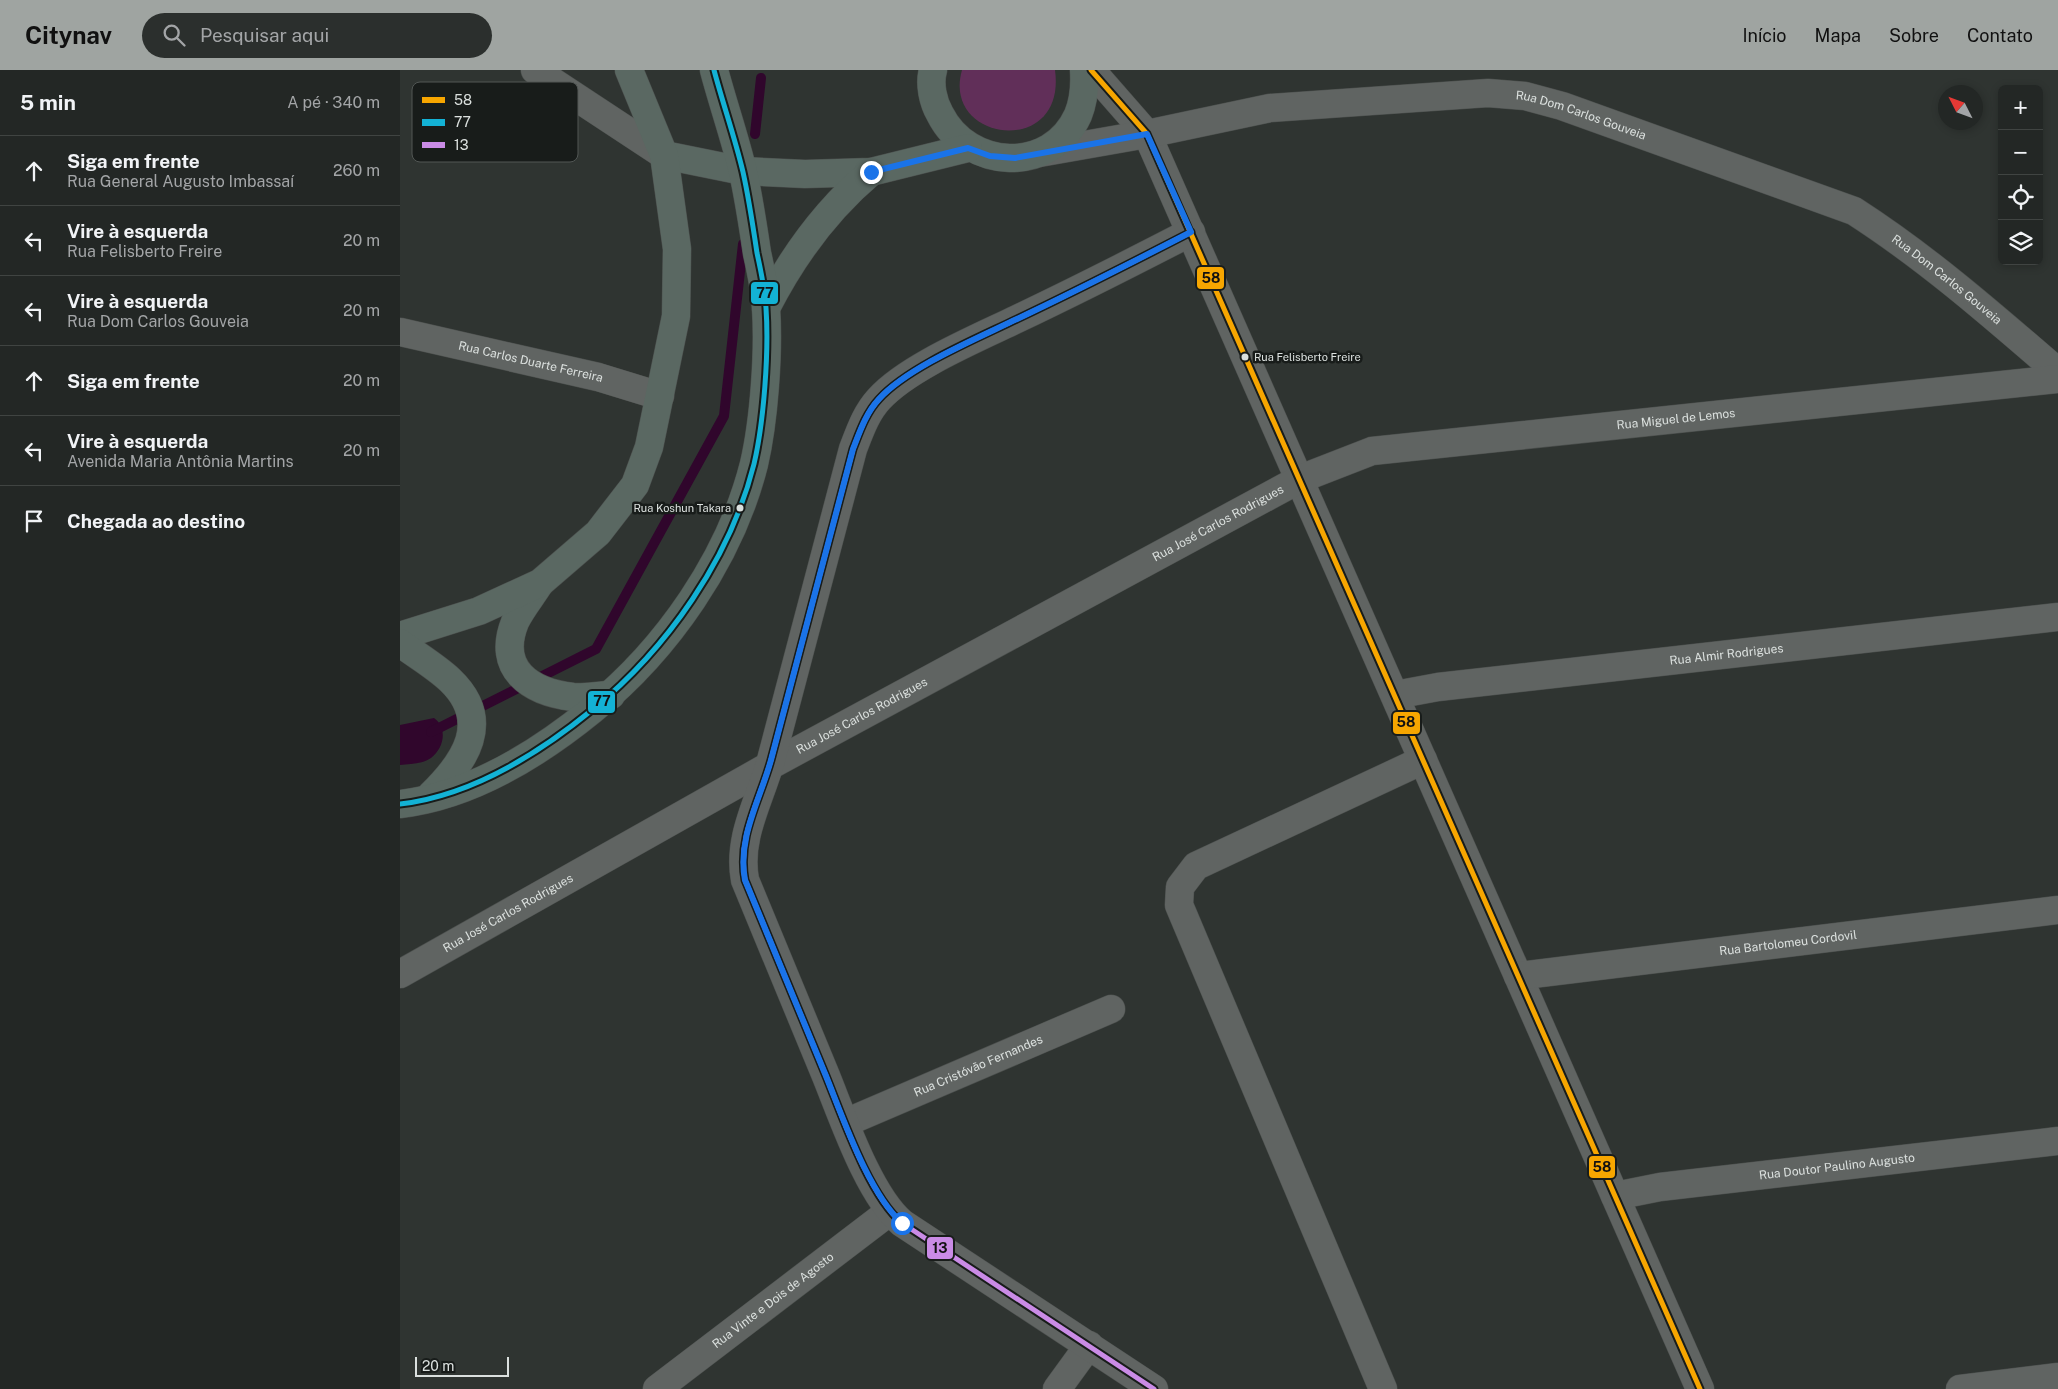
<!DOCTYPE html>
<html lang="pt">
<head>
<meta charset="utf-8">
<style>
  body { margin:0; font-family:"Public Sans",sans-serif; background:#2b2f2d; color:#f1f3f6 }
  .controls { position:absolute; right:15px; top:15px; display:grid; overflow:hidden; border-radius:8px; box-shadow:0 2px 8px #0003 }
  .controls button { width:45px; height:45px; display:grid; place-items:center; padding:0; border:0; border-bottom:1px solid #404442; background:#232725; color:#f1f3f6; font:25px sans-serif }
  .compass { position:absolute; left:1538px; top:15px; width:45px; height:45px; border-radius:50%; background:#232725; box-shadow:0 2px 8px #0003; rotate:312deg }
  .scale { position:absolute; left:15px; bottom:12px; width:94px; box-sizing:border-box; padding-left:5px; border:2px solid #dbe0de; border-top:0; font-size:14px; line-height:18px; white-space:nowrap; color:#dbe0de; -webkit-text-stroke:4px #181c1a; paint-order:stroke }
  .stop { position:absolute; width:15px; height:15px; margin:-11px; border:4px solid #1a73e8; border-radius:50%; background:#fff }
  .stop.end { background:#1a73e8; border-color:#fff; box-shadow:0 1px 5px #0008 }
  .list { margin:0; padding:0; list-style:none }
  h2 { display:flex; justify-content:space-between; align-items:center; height:65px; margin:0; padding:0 20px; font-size:21px }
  h2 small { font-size:16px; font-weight:400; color:#a3a5a7 }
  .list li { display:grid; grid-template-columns:32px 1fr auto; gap:15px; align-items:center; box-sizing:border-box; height:70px; padding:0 20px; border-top:1px solid #404442 }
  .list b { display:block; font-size:19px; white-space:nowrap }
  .list p { margin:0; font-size:16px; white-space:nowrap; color:#a3a5a7 }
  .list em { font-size:16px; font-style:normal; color:#a3a5a7 }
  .icon { flex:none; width:28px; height:28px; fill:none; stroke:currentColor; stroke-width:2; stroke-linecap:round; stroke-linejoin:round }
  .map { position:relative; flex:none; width:1658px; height:1319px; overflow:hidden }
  header { display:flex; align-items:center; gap:30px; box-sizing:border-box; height:70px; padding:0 25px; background:#9fa4a1; color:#111 }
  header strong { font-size:24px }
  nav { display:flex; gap:28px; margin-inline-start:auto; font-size:18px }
  .search { width:350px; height:45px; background:#2b2f2d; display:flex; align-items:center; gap:12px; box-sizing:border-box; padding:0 18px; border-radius:28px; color:#a3a5a7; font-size:19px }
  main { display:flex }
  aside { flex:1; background:#232725 }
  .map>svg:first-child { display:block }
  .green { fill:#612f59 }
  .water { fill:#30062c }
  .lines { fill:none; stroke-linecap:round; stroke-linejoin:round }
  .stream { stroke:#30062c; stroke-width:10 }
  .minor-casing { stroke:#4b4f4d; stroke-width:29 }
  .major-casing { stroke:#4b4f4d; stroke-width:29 }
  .minor { stroke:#606462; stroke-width:28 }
  .major { stroke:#5a6862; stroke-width:28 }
  .bus-1-casing { stroke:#181c1a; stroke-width:9 }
  .bus-2-casing { stroke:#181c1a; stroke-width:9 }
  .bus-3-casing { stroke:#181c1a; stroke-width:9 }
  .bus-1 { stroke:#f7a600; stroke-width:5 }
  .bus-2 { stroke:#13b2d5; stroke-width:5 }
  .bus-3 { stroke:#ca8be6; stroke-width:5 }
  .route { stroke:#1a73e8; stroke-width:6 }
  .bus-dot { fill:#dbe0de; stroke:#181c1a; stroke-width:2 }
  .labels { text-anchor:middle; stroke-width:5; stroke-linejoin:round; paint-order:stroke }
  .bus-label { font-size:11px; fill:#dbe0de; stroke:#181c1a; text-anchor:start }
  .street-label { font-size:12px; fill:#dbe0de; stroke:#181c1a }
  .key { fill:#181c1a; stroke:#525755; stroke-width:1 }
  .key-label { font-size:14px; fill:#dbe0de }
  .line-badge { stroke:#181c1a; stroke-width:2 }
  .pale-badge-label { font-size:14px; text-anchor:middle; font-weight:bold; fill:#111 }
</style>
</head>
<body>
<header>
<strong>Citynav</strong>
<div class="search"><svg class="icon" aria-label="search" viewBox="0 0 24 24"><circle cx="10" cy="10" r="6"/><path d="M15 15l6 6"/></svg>Pesquisar aqui</div>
<nav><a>Início</a><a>Mapa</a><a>Sobre</a><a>Contato</a></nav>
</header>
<main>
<aside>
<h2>5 min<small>A pé · 340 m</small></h2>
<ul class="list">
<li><svg class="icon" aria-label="ahead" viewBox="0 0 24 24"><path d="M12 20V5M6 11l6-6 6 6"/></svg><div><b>Siga em frente</b><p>Rua General Augusto Imbassaí</p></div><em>260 m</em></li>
<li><svg class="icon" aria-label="left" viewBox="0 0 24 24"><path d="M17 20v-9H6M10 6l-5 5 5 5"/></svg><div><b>Vire à esquerda</b><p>Rua Felisberto Freire</p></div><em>20 m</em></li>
<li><svg class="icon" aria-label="left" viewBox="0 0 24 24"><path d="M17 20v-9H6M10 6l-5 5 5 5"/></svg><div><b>Vire à esquerda</b><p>Rua Dom Carlos Gouveia</p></div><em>20 m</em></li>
<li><svg class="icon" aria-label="ahead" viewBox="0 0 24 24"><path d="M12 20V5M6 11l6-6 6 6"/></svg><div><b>Siga em frente</b></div><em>20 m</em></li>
<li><svg class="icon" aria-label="left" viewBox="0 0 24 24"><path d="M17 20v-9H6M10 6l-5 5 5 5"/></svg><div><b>Vire à esquerda</b><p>Avenida Maria Antônia Martins</p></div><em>20 m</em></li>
<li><svg class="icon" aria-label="arrive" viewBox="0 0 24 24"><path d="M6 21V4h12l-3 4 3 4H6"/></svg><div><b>Chegada ao destino</b></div></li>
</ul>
</aside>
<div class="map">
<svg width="1658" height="1319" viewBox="0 0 1658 1319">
  <rect width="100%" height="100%" fill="#2f3431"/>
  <path class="green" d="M562 0H655C667 88 541 73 562 0Z"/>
  <path class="water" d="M34 648C48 658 44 678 31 688 22 694 10 694 0 695V655Z"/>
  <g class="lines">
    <g class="stream">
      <path d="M355 64 361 8"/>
      <path d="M31 662 196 579 324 346 343 174"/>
    </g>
    <defs>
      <g id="minor">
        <path d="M135 0 264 85"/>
        <path d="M691 0 747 64 1300 1319"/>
        <path id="s1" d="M639 83 747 64 870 38 1088 23 1125 26 1162 36 1454 141C1527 188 1592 245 1658 302"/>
        <path id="s2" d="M0 262 198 307 260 326"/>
        <path id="s3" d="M995 625 1038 617 1658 547"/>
        <path id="s4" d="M0 904 369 696 900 409 972 381 1658 309"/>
        <path id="s5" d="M1118 906 1658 840"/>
        <path id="s6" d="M445 1053 711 939"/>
        <path id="s7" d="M1215 1126 1260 1117 1658 1071"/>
        <path id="s8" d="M257 1319 489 1142"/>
        <path d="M657 1319 689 1275"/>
        <path d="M754 1319 502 1153C469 1125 443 1048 426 1006 399 941 372 876 345 810 337 767 360 730 371 690 398 586 426 483 453 379 460 361 466 343 479 329 508 297 578 268 617 249 676 221 733 192 791 162"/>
        <path d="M983 1319 779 835 780 817 796 796 1023 690"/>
        <path d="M1560 1319 1658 1307"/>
      </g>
      <g id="major">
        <path d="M533 0C529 14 533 32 540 44 568 100 651 105 678 45 684 30 685 15 684 0"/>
        <path d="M264 85 343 101 405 104 471 102 568 78"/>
        <path d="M366 238C393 185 426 140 471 102"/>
        <path d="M140 513C132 526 121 539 115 552 96 599 130 622 173 627 185 628 199 625 211 625"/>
        <path d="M0 566 79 541 140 513 198 463 235 415 249 377 276 246 277 179 264 85 229 0"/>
        <path d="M0 573C16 585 35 596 50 610 93 651 65 692 31 725"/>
        <path d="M0 734C70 726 138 684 192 640 267 579 330 489 354 394 364 351 369 282 366 238 365 220 361 201 357 183 353 156 349 129 343 102 335 68 323 34 314 0"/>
      </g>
    </defs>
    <use href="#minor" class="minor-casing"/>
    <use href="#major" class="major-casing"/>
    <use href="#minor" class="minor"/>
    <use href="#major" class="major"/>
    <defs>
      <path id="bus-1" d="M691 0 747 64 1300 1319"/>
      <path id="bus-2" d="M0 734C70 726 138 684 192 640 267 579 330 489 354 394 364 351 369 282 366 238 365 220 361 201 357 183 353 156 349 129 343 102 335 68 323 34 314 0"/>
      <path id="bus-3" d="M754 1319 502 1153C469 1125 443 1048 426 1006 399 941 372 876 345 810 337 767 360 730 371 690 398 586 426 483 453 379 460 361 466 343 479 329 508 297 578 268 617 249 676 221 733 192 791 162"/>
    </defs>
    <use href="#bus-1" class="bus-1-casing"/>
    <use href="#bus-2" class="bus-2-casing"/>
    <use href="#bus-3" class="bus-3-casing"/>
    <use href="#bus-1" class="bus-1"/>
    <use href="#bus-2" class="bus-2"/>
    <use href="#bus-3" class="bus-3"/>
  </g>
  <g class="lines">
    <path class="route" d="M471 102 568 78 590 86 615 88 747 64 791 162C733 192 676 221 617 249 578 268 508 297 479 329 466 343 460 361 453 379 426 483 398 586 371 690 360 730 337 768 345 810 372 876 399 941 426 1006 443 1048 469 1124 502 1153"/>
  </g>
  <g class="bus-dot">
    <circle cx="845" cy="287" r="4.5"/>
    <circle cx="340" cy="438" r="4.5"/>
  </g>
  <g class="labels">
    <g class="bus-label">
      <text x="854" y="291">Rua Felisberto Freire</text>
      <text x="331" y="442" text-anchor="end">Rua Koshun Takara</text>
    </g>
    <g class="street-label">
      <text dy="4" stroke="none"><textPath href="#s1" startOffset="550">Rua Dom Carlos Gouveia</textPath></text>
      <text dy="4" stroke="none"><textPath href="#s1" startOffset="955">Rua Dom Carlos Gouveia</textPath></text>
      <text dy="4" stroke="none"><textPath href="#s2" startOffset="134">Rua Carlos Duarte Ferreira</textPath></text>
      <text dy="4" stroke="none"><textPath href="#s4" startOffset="1410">Rua Miguel de Lemos</textPath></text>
      <text dy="4" stroke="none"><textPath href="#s4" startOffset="934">Rua José Carlos Rodrigues</textPath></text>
      <text dy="4" stroke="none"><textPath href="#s3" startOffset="334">Rua Almir Rodrigues</textPath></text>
      <text dy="4" stroke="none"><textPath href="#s4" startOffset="529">Rua José Carlos Rodrigues</textPath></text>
      <text dy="4" stroke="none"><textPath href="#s4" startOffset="124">Rua José Carlos Rodrigues</textPath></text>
      <text dy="4" stroke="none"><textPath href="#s5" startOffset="272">Rua Bartolomeu Cordovil</textPath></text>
      <text dy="4" stroke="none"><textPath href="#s6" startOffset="145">Rua Cristóvão Fernandes</textPath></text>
      <text dy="4" stroke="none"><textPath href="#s7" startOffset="224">Rua Doutor Paulino Augusto</textPath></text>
      <text dy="4" stroke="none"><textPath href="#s8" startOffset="146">Rua Vinte e Dois de Agosto</textPath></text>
    </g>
  </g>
  <rect x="12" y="12" width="166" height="80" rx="8" class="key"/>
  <rect x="22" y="27" width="23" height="6" fill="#f7a600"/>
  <rect x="22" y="49" width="23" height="7" fill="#13b2d5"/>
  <rect x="22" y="72" width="23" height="6" fill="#ca8be6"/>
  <g class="key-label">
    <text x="54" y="35">58</text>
    <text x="54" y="57">77</text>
    <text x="54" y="80">13</text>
  </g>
  <g class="line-badge">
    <rect x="796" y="196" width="29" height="24" rx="5" fill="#f7a600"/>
    <rect x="350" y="211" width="29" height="24" rx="5" fill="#13b2d5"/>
    <rect x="187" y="620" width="29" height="24" rx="5" fill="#13b2d5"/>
    <rect x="992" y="641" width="29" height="24" rx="5" fill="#f7a600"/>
    <rect x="1188" y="1085" width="28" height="24" rx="5" fill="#f7a600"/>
    <rect x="526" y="1166" width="28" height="24" rx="5" fill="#ca8be6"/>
  </g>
  <g class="pale-badge-label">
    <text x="811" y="213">58</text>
    <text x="365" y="228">77</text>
    <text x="202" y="636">77</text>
    <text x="1006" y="657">58</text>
    <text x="1202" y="1102">58</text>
    <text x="540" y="1183">13</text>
  </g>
</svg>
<div class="controls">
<button>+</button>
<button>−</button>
<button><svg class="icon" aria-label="locate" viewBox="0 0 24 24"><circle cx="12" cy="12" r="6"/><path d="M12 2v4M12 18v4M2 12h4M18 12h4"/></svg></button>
<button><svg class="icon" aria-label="layers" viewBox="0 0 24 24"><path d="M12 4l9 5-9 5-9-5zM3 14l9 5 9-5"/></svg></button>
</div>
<svg class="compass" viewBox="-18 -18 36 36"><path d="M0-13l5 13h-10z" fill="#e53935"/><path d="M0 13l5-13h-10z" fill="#a3a5a7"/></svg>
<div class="scale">20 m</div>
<div class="stop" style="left:502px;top:1153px"></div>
<div class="stop end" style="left:471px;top:102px"></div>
</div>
</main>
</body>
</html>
